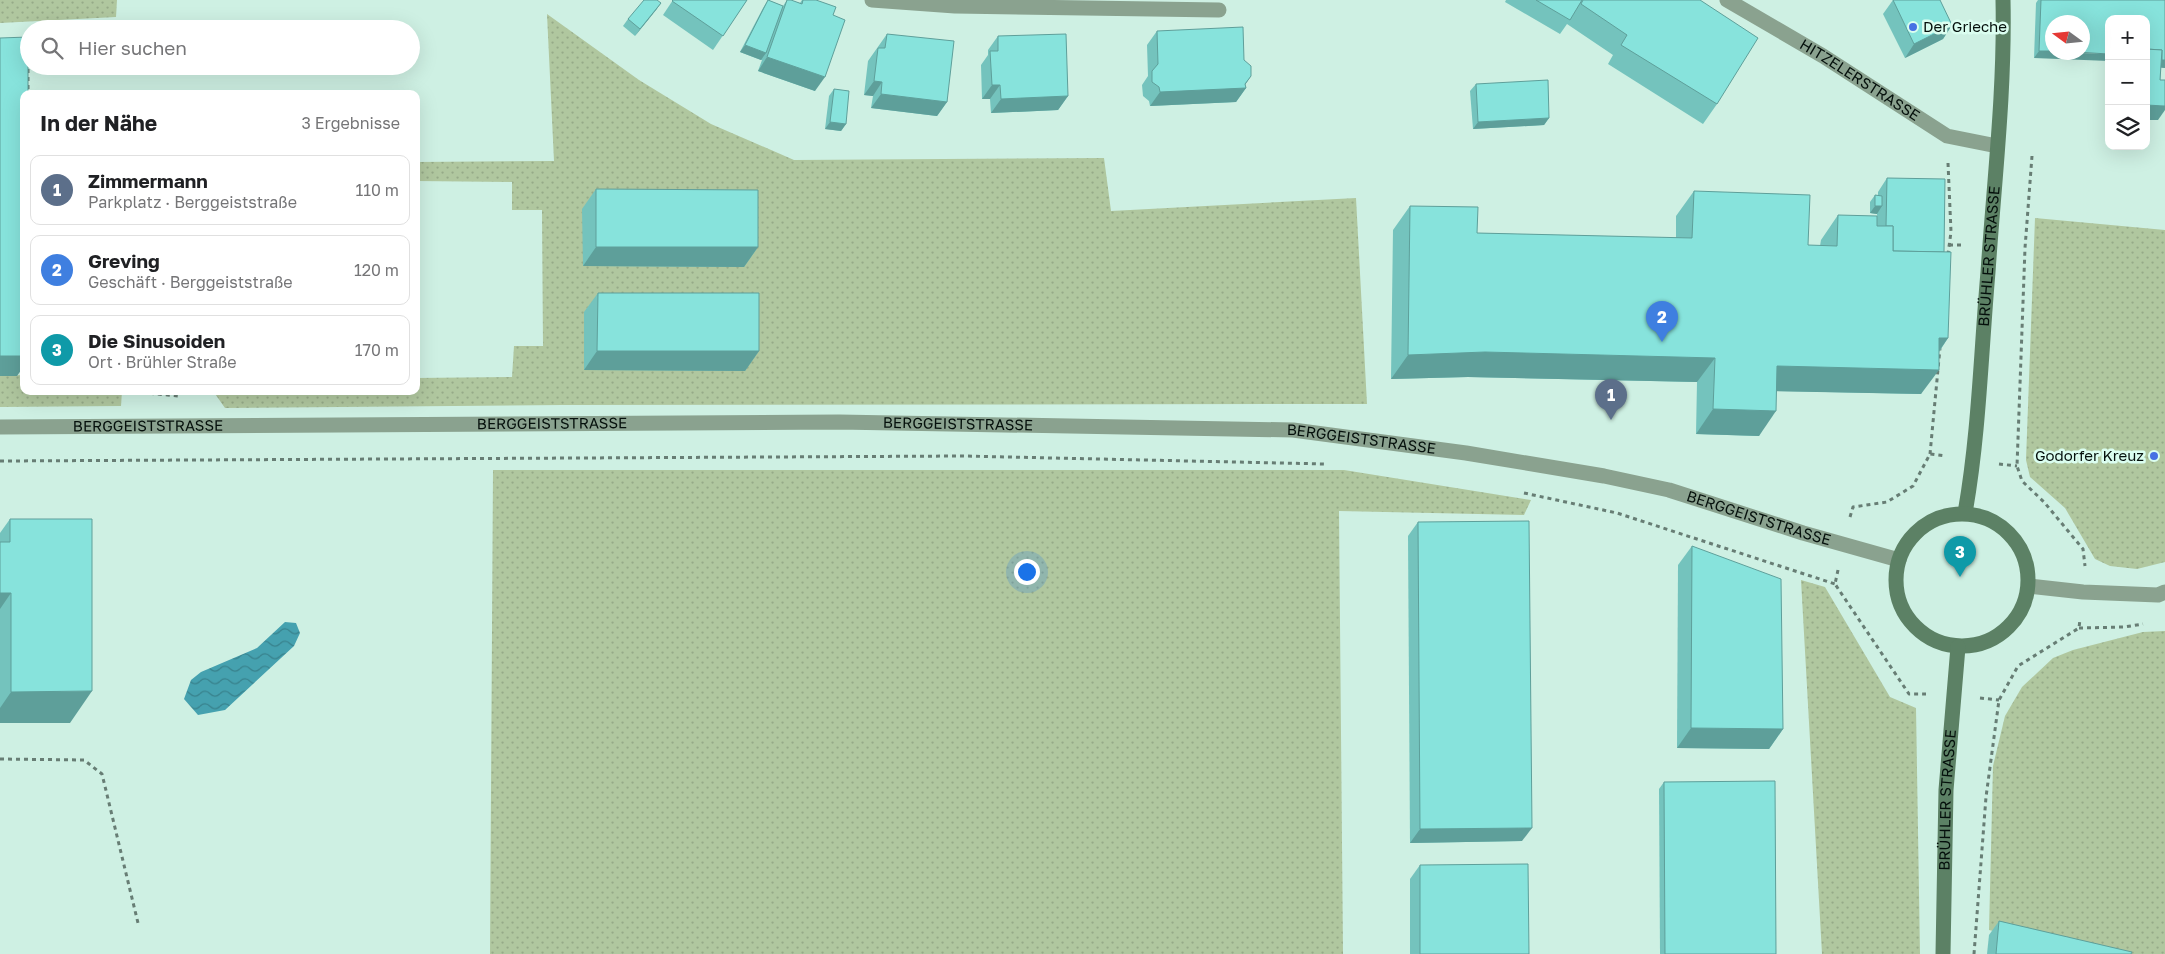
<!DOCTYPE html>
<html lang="de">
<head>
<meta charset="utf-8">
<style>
  body { margin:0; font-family:"Golos Text",sans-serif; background:#f2f2f2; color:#202124 }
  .controls { position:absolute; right:15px; top:15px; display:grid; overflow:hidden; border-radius:10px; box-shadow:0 5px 20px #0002 }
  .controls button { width:45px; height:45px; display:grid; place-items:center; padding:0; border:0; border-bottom:1px solid #e0e0e0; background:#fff; color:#202124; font:25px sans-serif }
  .compass { position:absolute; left:2045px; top:15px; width:45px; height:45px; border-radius:50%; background:#fff; box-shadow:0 5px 20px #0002; rotate:285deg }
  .you { position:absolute; left:1026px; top:571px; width:18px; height:18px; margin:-12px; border:4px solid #fff; border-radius:50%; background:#1a73e8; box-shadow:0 0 0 8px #1a73e833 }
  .badge { display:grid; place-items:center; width:32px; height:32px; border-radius:50%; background:#b45309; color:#fff; font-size:16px; font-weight:700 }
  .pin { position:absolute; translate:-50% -41px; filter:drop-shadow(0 1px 2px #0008) }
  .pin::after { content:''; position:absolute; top:26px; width:18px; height:15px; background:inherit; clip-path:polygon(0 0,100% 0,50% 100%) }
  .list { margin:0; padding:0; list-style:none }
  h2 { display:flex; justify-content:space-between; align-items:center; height:65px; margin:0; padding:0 20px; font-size:21px }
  h2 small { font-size:16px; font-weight:400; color:#757577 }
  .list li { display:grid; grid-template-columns:32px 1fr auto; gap:15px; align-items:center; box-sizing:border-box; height:70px; margin:0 10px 10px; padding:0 10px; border:1px solid #e0e0e0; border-radius:10px }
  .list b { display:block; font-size:19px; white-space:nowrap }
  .list p { margin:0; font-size:16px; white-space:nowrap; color:#757577 }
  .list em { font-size:16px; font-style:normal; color:#757577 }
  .icon { flex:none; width:28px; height:28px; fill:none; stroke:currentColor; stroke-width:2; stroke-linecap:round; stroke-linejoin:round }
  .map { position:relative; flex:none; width:2165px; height:954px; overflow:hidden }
  .search { position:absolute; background:#fff; box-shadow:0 5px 20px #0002; left:20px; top:20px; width:400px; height:55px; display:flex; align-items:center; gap:12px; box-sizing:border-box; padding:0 18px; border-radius:28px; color:#757577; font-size:19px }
  .panel { position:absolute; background:#fff; box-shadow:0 5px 20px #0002; left:20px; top:90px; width:400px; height:305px; border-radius:10px }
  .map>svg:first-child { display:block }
  .grass { fill:url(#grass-dots) }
  .water { fill:url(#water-waves) }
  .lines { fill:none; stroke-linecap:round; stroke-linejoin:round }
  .path { stroke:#677d74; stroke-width:3; stroke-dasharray:4 4; stroke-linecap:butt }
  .street { stroke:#8aa28f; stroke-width:15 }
  .secondary { stroke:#5c8165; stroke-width:15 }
  .wall { fill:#74c3bd }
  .shaded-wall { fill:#5e9f9a }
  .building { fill:#87e3dc; stroke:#5e9f9a }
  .poi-dot { fill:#4770e3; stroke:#dbfef0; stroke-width:2 }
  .labels { text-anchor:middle; stroke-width:5; stroke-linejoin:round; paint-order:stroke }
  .poi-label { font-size:15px; fill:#05100c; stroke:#dbfef0; text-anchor:start }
  .street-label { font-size:15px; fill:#05100c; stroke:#dbfef0 }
</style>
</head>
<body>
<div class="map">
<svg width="2165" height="954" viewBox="0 0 2165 954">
  <defs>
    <pattern id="grass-dots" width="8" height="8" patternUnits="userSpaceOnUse" patternTransform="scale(1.25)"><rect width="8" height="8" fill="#b0c79f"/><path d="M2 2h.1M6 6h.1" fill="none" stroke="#96aa88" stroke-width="1.8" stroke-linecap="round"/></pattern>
    <pattern id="water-waves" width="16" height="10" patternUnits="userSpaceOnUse" patternTransform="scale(1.25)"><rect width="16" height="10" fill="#45a1af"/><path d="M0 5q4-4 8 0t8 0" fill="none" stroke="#38828d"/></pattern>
  </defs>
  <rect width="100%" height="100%" fill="#cef0e3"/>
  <g class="grass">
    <path d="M0 0H117L116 17 0 23Z"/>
    <path d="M547 14 639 80 711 124 794 160 1104 158 1111 211 1356 198 1367 404 562 405 225 408 213 391H416V378L512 377 514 346H543L542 210H512V182L416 181V162L554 161Z"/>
    <path d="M2035 218 2165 230V562L2137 569 2110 566 2095 559 2065 508 2030 477 2026 460Z"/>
    <path d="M24 375V391H122L121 406 0 407V376Z"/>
    <path d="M493 470H1344L1531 500 1524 515 1339 511 1343 954H490Z"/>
    <path d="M1801 580 1825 587 1890 697 1916 708 1920 954H1822Z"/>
    <path d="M2165 631V954H2086L1989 930 1993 766 2005 716 2022 687 2053 658 2073 650 2143 632Z"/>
  </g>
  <path class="water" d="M285 622 296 623 300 633 294 646 225 710 198 715 184 699 191 680 201 672 257 648Z"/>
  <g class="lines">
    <g class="path">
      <path d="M28 45V94"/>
      <path d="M2032 156 2025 248 2017 466 2022 481 2044 502 2083 549 2085 566"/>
      <path d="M1948 163 1951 232 1948 254"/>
      <path d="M1949 245H1964"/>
      <path d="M126 391 178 396"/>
      <path d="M1930 454 1940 348"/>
      <path d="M0 461 963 456 1325 464"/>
      <path d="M1999 464 2017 466"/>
      <path d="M1524 493 1617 513 1835 584"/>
      <path d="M1850 517 1853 507 1887 502 1913 486 1930 454 1946 456"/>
      <path d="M1838 570 1835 584 1909 694H1926"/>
      <path d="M2079 628 2124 627 2143 624"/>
      <path d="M1980 698 1999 700"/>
      <path d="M0 759 84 760 102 774 138 923"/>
      <path d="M1974 954 1986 797 1999 700 2018 666 2079 628 2080 619"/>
    </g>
    <g class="street">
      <path d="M872 0 955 6 1219 10"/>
      <path id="s1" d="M1727 0 1823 56 1947 136 1997 146"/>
      <path id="s2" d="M0 427 839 422 1293 430 1466 453 1604 476 1669 490 1803 533 1899 560"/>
      <path d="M2029 586 2083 592 2158 595 2165 592"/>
    </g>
    <g class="secondary">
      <path id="s3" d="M1965 513C1979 434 1981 352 1988 272 1994 182 2005 91 2003 0"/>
      <circle cx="1962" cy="580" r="66"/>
      <path id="s4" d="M1943 954 1946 790 1958 647"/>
    </g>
  </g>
  <g class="wall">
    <path d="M673 0H747L713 50 663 15Z"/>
    <path d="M768 0 783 6 787 0 800 3 802 0H816L833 15 815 91 758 71 762 60H761L740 52 763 8Z"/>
    <path d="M1506 0H1700L1717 104 1703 124 1608 64 1613 55 1567 24 1560 34 1505 2Z"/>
    <path d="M1893 0 1952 25 1943 39 1905 58 1883 14Z"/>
    <path d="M2038 0H2165V68L2161 67 2158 120H2146V19L2034 58 2036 3Z"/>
    <path d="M661 3 656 10 635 36 623 26 628 19Z"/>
    <path d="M1157 31 1245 85 1246 88 1236 102 1150 106 1149 101 1143 96 1142 85 1148 76 1147 45Z"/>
    <path d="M887 34 947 102 937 116 871 108 873 96 864 95 868 61Z"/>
    <path d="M998 36 1068 96 1058 110 991 113 990 99H982L981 65 988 55V50Z"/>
    <path d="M1476 84 1549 118 1544 125 1473 129 1470 91Z"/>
    <path d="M2109 85V118L2105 117 2106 89Z"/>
    <path d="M834 89 846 124 841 131 825 129 829 96Z"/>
    <path d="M1887 178 1944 252 1948 338 1939 352 1921 394 1777 391 1759 436 1696 434 1697 382 1468 377 1391 379 1393 230 1410 206 1477 233 1676 238V216L1694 191 1808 245 1820 246 1821 240 1838 215 1877 226V214L1870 213V202L1875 195H1878V192Z"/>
    <path d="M596 189 758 247 744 267 583 266 582 209Z"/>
    <path d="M598 293 759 351 745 371 584 370V312Z"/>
    <path d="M10 519 70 723H0V533Z"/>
    <path d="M1418 522 1522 841 1410 843 1408 536Z"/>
    <path d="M1692 546 1783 729 1769 749 1677 748 1678 565Z"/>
    <path d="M1664 782 1776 954H1660L1659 789Z"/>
    <path d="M1420 865 1529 954H1410V879Z"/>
    <path d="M1999 921 2131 954H1987L1989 935Z"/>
  </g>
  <g class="shaded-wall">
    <path d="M661 3 656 10 635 36 640 29Z"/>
    <path d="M1952 25 1943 39 1905 58 1914 44Z"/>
    <path d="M745 45 766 53 761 60 740 52Z"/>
    <path d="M2039 51H2052V52L2109 54V61L2034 58Z"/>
    <path d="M767 57 825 77 815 91 758 71Z"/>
    <path d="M2157 60H2165V68L2152 67Z"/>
    <path d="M1251 76 1243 88H1246L1236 102 1150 106 1160 92Z"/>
    <path d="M874 81 882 82 873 96 864 95Z"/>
    <path d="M992 85H1000L990 99H982Z"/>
    <path d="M881 94 947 102 937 116 871 108Z"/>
    <path d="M1068 96 1058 110 991 113 1001 99Z"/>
    <path d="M2146 105 2165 106V110L2158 120H2146Z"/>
    <path d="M2109 112V118L2105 117Z"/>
    <path d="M1549 118 1544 125 1473 129 1478 122Z"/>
    <path d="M830 122 846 124 841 131 825 129Z"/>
    <path d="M1875 206H1882L1877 214 1870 213Z"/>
    <path d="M596 247H758L744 267 583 266Z"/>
    <path d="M1939 338H1948L1931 363Z"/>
    <path d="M597 351H759L745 371 584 370Z"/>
    <path d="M1485 352 1715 358 1697 382 1468 377 1391 379 1408 355Z"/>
    <path d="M0 356H24V366L17 376H0Z"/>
    <path d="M1777 366 1939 370 1921 394 1760 391Z"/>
    <path d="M1713 409 1776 411 1759 436 1696 434Z"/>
    <path d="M0 593H11L0 609Z"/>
    <path d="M92 691 70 723H0V708L11 692Z"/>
    <path d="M1691 728 1783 729 1769 749 1677 748Z"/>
    <path d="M1532 828 1522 841 1410 843 1420 829Z"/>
  </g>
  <g class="building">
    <path d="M644 0H657L661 3 640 29 628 19Z"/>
    <path d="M673 0H747L723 36 672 1Z"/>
    <path d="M768 0 783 6 766 53 745 45Z"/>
    <path d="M787 0H791L802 4 803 0H816L836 7 833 15 845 20 825 77 767 57Z"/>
    <path d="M1536 0H1582L1570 20Z"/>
    <path d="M1583 0H1700L1758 38 1717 104 1621 45 1627 35 1581 4Z"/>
    <path d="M1893 0H1940L1952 25 1914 44Z"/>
    <path d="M2041 0H2165V60H2162V50L2146 49V19H2109V54L2075 52H2082V22H2052V51H2039Z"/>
    <path d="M1243 27 1244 60 1251 66V76L1245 84 1246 88 1160 92 1159 87 1152 82V71L1158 64 1157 31Z"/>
    <path d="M887 34 954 41 947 102 881 94 882 82 874 81 878 48H885Z"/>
    <path d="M1066 34 1068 96 1001 99 1000 85H992L990 51H998V36Z"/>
    <path d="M28 37V94H24V356H0V38Z"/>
    <path d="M2146 49 2162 50 2160 80H2165V106L2146 105Z"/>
    <path d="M1548 80 1549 118 1478 122 1476 84Z"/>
    <path d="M834 89 849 91 846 124 830 122Z"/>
    <path d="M1887 178 1945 179 1944 252 1893 251V226H1886Z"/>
    <path d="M596 189 758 190V247H596Z"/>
    <path d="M1694 191 1810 195 1808 245 1837 246 1838 215 1877 216V226H1893V251L1951 252 1948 338H1939V370L1777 366 1776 411 1713 409 1715 358 1485 352 1408 355 1410 206 1478 207 1477 233 1692 238Z"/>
    <path d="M1875 195 1882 196V206H1875Z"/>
    <path d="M598 293H759V351H597Z"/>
    <path d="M10 519H92V691L11 692V593H0V542H10Z"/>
    <path d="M1529 521 1532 828 1420 829 1418 522Z"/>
    <path d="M1692 546 1781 579 1783 729 1691 728Z"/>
    <path d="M1775 781 1776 954H1665L1664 782Z"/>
    <path d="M1528 864 1529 954H1420V865Z"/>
    <path d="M1999 921 2132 952 2131 954H1996Z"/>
  </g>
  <g class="poi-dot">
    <circle cx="1913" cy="27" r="5"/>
    <circle cx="2154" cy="456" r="5"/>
  </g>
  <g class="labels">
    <g class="poi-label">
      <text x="1923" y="32">Der Grieche</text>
      <text x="2144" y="461" text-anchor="end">Godorfer Kreuz</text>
    </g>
    <g class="street-label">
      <text dy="5" stroke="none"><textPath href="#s1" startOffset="155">HITZELERSTRASSE</textPath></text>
      <text dy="5" stroke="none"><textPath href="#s3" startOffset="258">BRÜHLER STRASSE</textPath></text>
      <text dy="5" stroke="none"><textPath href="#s2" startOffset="552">BERGGEISTSTRASSE</textPath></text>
      <text dy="5" stroke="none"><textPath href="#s2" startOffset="958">BERGGEISTSTRASSE</textPath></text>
      <text dy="5" stroke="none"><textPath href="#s2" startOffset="148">BERGGEISTSTRASSE</textPath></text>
      <text dy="5" stroke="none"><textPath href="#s2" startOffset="1362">BERGGEISTSTRASSE</textPath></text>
      <text dy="5" stroke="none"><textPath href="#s2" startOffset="1768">BERGGEISTSTRASSE</textPath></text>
      <text dy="5" stroke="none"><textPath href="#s4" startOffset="154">BRÜHLER STRASSE</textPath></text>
    </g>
  </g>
</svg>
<div class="controls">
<button>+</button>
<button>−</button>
<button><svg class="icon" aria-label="layers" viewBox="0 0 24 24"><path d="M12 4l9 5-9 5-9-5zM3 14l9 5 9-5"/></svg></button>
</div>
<svg class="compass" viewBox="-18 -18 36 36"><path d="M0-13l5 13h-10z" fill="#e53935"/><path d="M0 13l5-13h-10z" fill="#757577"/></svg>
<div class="you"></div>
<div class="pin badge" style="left:1611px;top:420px;background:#5c6f8a">1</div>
<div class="pin badge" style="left:1662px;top:342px;background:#3f7fe0">2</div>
<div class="pin badge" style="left:1960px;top:577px;background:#0f9aa8">3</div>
<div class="search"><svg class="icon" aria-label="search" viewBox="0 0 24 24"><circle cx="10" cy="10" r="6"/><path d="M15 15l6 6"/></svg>Hier suchen</div>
<section class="panel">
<h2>In der Nähe<small>3 Ergebnisse</small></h2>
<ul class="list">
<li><span class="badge" style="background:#5c6f8a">1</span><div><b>Zimmermann</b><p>Parkplatz · Berggeiststraße</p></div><em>110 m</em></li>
<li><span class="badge" style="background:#3f7fe0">2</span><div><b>Greving</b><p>Geschäft · Berggeiststraße</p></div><em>120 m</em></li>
<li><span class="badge" style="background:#0f9aa8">3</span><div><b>Die Sinusoiden</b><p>Ort · Brühler Straße</p></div><em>170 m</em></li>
</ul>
</section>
</div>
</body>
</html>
